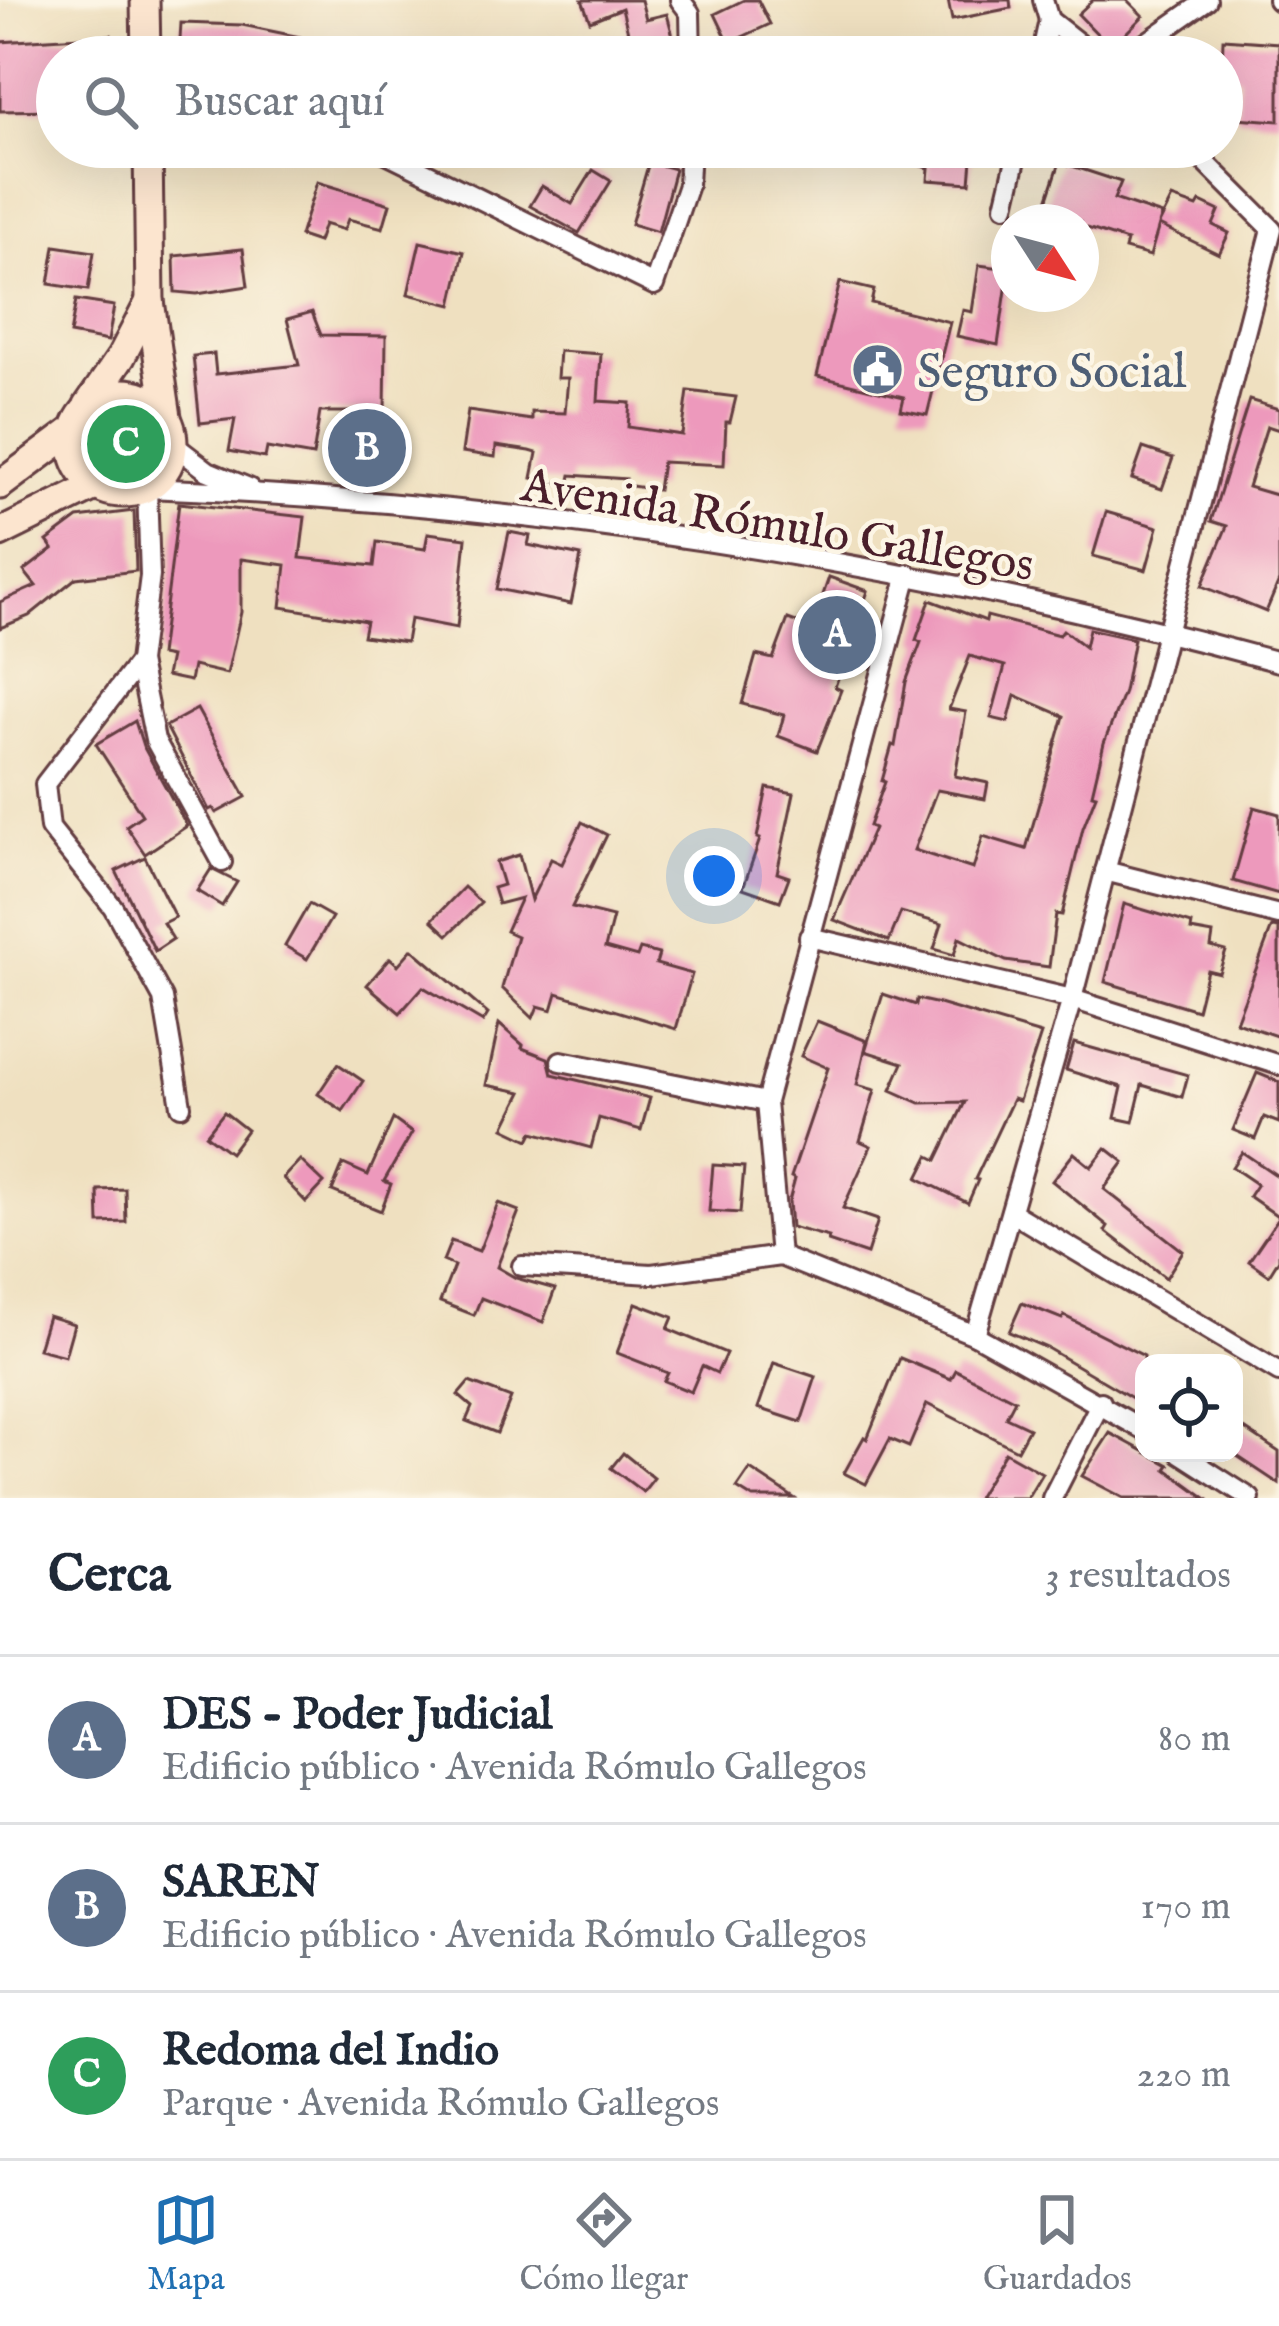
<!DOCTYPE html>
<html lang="es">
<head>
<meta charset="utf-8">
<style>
  body { margin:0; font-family:"IM FELL English",serif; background:#f6f6f7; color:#1f2937 }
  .controls { position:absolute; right:36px; bottom:36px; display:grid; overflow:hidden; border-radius:24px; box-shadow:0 12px 48px #0002 }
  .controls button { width:108px; height:108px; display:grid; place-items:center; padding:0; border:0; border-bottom:3px solid #e0e1e3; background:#fff; color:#1f2937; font:60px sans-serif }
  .compass { position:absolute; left:991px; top:204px; width:108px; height:108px; border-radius:50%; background:#fff; box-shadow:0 12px 48px #0002; rotate:126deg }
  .you { position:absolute; left:714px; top:876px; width:42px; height:42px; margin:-30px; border:9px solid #fff; border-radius:50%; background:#1a73e8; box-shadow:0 0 0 18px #1a73e833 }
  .badge { display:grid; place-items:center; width:78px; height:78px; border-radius:50%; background:#1f6fb2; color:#fff; font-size:39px; font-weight:700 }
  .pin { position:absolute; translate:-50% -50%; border:6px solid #fff; box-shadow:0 3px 12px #0006 }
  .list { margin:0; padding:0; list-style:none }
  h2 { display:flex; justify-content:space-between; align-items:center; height:156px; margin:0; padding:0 48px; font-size:51px }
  h2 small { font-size:39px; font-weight:400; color:#747a83 }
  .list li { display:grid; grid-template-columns:78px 1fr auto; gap:36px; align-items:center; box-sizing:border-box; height:168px; padding:0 48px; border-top:3px solid #e0e1e3 }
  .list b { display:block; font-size:45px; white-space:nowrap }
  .list p { margin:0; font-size:39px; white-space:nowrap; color:#747a83 }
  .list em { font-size:39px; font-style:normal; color:#747a83 }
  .icon { flex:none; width:66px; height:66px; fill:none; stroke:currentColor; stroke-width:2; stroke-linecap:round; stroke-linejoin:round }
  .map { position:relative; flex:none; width:1279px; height:1498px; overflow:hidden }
  .search { position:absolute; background:#fff; box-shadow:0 12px 48px #0002; left:36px; right:36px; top:36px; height:132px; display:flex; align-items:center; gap:30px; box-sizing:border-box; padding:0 42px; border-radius:66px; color:#747a83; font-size:45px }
  .sheet { height:660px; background:#fff }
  nav { display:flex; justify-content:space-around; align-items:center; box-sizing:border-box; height:168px; border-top:3px solid #e0e1e3; background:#fff; font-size:33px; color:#747a83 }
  nav a { display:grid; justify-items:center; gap:6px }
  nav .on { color:#1f6fb2 }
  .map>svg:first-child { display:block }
  .green { fill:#8dd48e; stroke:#6c7a5c; stroke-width:3 }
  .building { fill:#ed99bc; fill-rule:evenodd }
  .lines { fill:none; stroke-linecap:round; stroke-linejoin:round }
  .street-casing { stroke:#633c41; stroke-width:24 }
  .secondary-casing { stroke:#633c41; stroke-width:33 }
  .street { stroke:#fff; stroke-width:18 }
  .secondary { stroke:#fce5cf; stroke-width:27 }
  .labels { text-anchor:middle; stroke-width:9; stroke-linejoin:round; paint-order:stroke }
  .service-label { font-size:48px; fill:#4e5e75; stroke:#fcf5e5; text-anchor:start }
  .street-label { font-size:48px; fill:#4a1f2b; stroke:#fcf5e5 }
</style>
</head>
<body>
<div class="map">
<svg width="1279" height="1498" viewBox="0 0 1279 1498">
  <rect width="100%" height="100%" fill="#fcf5e5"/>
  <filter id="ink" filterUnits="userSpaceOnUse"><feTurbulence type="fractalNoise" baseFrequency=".00833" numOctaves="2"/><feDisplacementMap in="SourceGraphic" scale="24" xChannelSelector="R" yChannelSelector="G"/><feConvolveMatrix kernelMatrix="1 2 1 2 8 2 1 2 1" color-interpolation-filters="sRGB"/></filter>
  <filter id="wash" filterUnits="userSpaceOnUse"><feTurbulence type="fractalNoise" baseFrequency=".004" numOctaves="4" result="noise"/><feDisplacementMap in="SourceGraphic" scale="48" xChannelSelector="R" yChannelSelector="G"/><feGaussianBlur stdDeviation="2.7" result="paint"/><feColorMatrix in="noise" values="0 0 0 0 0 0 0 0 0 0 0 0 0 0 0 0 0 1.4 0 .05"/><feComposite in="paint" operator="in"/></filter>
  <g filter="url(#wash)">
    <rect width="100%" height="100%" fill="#efe0c0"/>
    <circle class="green" cx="126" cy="444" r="38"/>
    <g id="blocks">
      <g class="building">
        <path d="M582 0H641L646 19 667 14 677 51 634 57 622 8 590 21Z"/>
        <path d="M744 0H758L770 24 729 43 715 14Z"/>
        <path d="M948 0H1010L1011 8 952 20Z"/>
        <path d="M1093 0H1127L1143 16 1111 48 1078 14Z"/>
        <path d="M181 23 242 25 300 37 297 57H179Z"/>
        <path d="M111 35 112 57H57V110L0 111V42Z"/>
        <path d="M1223 39 1279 43V121L1236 118 1239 77 1222 75Z"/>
        <path d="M872 147H973L970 183 928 180 929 168 872 152Z"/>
        <path d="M649 162 675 169 658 232 631 224Z"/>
        <path d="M1060 162 1121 182 1114 199 1162 215 1159 224 1172 198 1197 207 1200 202 1219 211 1213 225 1229 233 1219 254 1159 225 1150 256 1125 249 1127 241 1081 226V222L1043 213Z"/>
        <path d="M593 170 611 181 579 233 530 206 542 186 572 204Z"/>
        <path d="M317 182 390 204 383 228 348 219 344 230 324 224 318 242 300 236Z"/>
        <path d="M420 242 464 252 452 305 408 294Z"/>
        <path d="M55 246 94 252 88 290 49 284Z"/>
        <path d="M243 249 248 286 197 294 175 292 174 256Z"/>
        <path d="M979 265 1009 269 998 345 957 336 963 310 972 312Z"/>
        <path d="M840 282 874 290 871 303 950 322 927 415 901 410 904 397 817 376Z"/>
        <path d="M76 300 114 306 108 341 70 334Z"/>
        <path d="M312 312 321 335 386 336 385 413 377 471 355 469 360 412H320L313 456 267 448 265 458 229 451 235 419 200 423 193 356 214 354 216 374 299 365 287 319Z"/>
        <path d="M559 351 601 354 598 401 630 403 628 427 682 435 688 391 736 397 730 422H726L724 465 662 462 658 490 625 485 626 479 571 475 569 485 532 478 537 453 530 451 496 446 495 457 462 452 468 411 532 420V412L565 413 568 378H557Z"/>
        <path d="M1249 400 1279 409V430L1267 426 1248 487 1279 496V581L1266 612 1202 586 1227 526 1211 521Z"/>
        <path d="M1143 448 1173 458 1162 489 1132 479Z"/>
        <path d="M179 503 305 517 300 558 374 566 377 542 425 549 428 533 466 538 457 628 410 619 406 642 363 636 366 621 281 607 286 565 241 559V612L227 674 193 666 190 681 166 676 170 657 160 655Z"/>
        <path d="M134 511 136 571 76 578 29 616 0 628V602L36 586 24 571 53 549 47 541 78 518Z"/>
        <path d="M1106 512 1158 527 1146 570 1093 556Z"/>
        <path d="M509 532 530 536 528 545 581 556 571 604 497 589Z"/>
        <path d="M829 577 868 591 835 687 841 690 817 751 778 736 784 715 742 704 756 655 773 659 788 619 812 628Z"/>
        <path d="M930 600 986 621 987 616 1059 635 1063 630 1085 647 1089 629 1134 639 1124 692 1104 743 1092 794 1096 795 1083 828 1062 915 1056 914 1049 967 1006 961 959 938 954 955 934 949 942 924 901 912 889 941 834 920 874 828 869 826 885 782 882 781 892 745 895 746 906 682 921 642 916 640ZM970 656 1005 666 991 718 1008 722 1015 695 1064 716 1026 849 983 836 973 869 914 850 937 790 985 799 988 783 955 776 966 712 949 709Z"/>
        <path d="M197 709 246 797 216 813 213 808 209 810 166 726Z"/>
        <path d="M135 721 143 746 187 826 145 854 126 826 142 815 96 744Z"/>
        <path d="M767 788 794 793 777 873 789 877 780 901 743 888 760 839 757 838Z"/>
        <path d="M1254 807 1279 814V894L1233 881Z"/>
        <path d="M582 822 607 835 572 907 613 917 605 948 637 957 640 949 659 954 656 964 692 974 676 1029 557 993 552 1010 538 1006 533 1018 502 988 517 936 506 931 521 898 498 904 493 888 503 885 496 862 519 855 531 900 551 859 562 864Z"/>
        <path d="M145 857 175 917 163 923 173 939 155 951 116 871Z"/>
        <path d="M211 869 237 882 222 906 197 891Z"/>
        <path d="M464 887 481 903 448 935 432 920Z"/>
        <path d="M309 904 332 917 307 959 285 946Z"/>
        <path d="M1124 904 1192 924 1191 930 1213 934 1211 947 1226 951 1219 973 1207 970 1197 1010 1105 982Z"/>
        <path d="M1272 927 1279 928V1037L1236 1022Z"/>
        <path d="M412 949 488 1014 483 1022 423 987 400 1013 367 985 390 958 398 965Z"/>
        <path d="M883 994 916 1005 917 999 939 1004 1041 1034 1019 1101 1013 1099 975 1179 978 1180 968 1203 918 1178 929 1156 937 1160 965 1102 920 1103 891 1090 903 1063 865 1051Z"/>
        <path d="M817 1021 867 1041 857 1085 875 1090 860 1141 871 1146 843 1208 878 1220 867 1254 828 1241 829 1237 791 1227 789 1201 795 1179 791 1177 828 1068 801 1056Z"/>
        <path d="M499 1024 523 1045 522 1048 548 1058 552 1074 650 1098 641 1130 599 1118 591 1148 533 1132 529 1140 504 1128 522 1092 486 1085Z"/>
        <path d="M1074 1043 1188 1075 1182 1097 1142 1085 1133 1122 1115 1118 1122 1087 1066 1070Z"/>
        <path d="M338 1064 363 1081 343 1111 318 1094Z"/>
        <path d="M1257 1073 1279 1082V1123L1264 1117 1255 1139 1233 1130Z"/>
        <path d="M224 1112 247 1130 230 1153 206 1135Z"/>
        <path d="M393 1119 412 1133 384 1181 391 1184 381 1211 332 1191 343 1164 368 1175Z"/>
        <path d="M1106 1148 1124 1162 1104 1189 1183 1251 1166 1278 1105 1231 1108 1226 1052 1181 1074 1153 1091 1167Z"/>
        <path d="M1242 1152 1279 1177V1217L1249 1196 1257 1184 1232 1167Z"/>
        <path d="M300 1160 324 1183 306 1202 283 1178Z"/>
        <path d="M713 1165 744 1167 740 1213 709 1211Z"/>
        <path d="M125 1189 126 1222 99 1223 98 1190Z"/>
        <path d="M498 1203 519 1211 497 1267 516 1278 555 1289 543 1322 481 1298 474 1315 440 1302 454 1266 443 1261 451 1241 479 1251Z"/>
        <path d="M1279 1217V1259L1269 1275 1249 1261Z"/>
        <path d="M636 1303 673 1317 668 1329 726 1353 717 1373 702 1366 691 1392 664 1381 668 1373 617 1353Z"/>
        <path d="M1022 1303 1062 1319 1064 1316 1144 1356V1405L1047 1348 1009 1332Z"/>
        <path d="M48 1316 74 1324 65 1356 38 1349Z"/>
        <path d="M900 1358 951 1379 956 1370 1015 1400 1006 1417 1029 1428 1017 1450 927 1404 909 1447 890 1439 866 1484 844 1473 864 1437 867 1439Z"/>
        <path d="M774 1363 816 1377 801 1422 758 1408Z"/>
        <path d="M469 1382 511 1398 497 1433 466 1421 472 1407 458 1395Z"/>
        <path d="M1234 1422 1279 1452V1484L1234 1454Z"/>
        <path d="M1110 1433 1169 1465 1166 1469 1206 1498H1124L1082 1476Z"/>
        <path d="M1005 1452 1042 1473 1027 1498H977Z"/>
        <path d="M623 1453 654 1478 643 1492 611 1468Z"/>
        <path d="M750 1469 794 1498H753L737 1488Z"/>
      </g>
    </g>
  </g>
  <g filter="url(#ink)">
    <use href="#blocks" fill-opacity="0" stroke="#633c41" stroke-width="3"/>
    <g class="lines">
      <defs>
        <g id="street">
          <path d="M680 0 690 13 691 57"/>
          <path d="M1043 0 1049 20 1096 57"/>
          <path d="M1278 0 1279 1"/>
          <path d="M1041 57 1049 20"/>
          <path d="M1126 57 1207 0"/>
          <path d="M374 147 654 285 688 185 690 147"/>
          <path d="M1005 206 1019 147"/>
          <path d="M174 445 208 471 249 488"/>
          <path d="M139 662 155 740 222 862"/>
          <path d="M1105 871 1279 915"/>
          <path d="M809 937 1072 999 1279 1065"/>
          <path d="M561 1061 766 1102"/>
          <path d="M181 1106 163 998 113 907 50 828 45 784 139 662 150 576 147 488C528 503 911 562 1279 662"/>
          <path d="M1011 1212 1279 1372"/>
          <path d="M780 1256 766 1102 908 574"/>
          <path d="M522 1266 652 1274 780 1256 975 1335 1144 1430"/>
          <path d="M975 1335 1072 999 1272 229 1190 147"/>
          <path d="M1180 1453 1250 1498"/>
          <path d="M1052 1498 1101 1402"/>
        </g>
        <g id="secondary">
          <path d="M145 0 146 57"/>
          <path d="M148 147 150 301 167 417"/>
          <circle cx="123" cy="443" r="50"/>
          <path d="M88 405 121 357 150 301"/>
          <path d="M0 485 75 429"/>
          <path d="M0 533 95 486"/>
        </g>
      </defs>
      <use href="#street" class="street-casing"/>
      <use href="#secondary" class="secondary-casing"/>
      <use href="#street" class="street"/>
      <use href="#secondary" class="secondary"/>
    </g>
  </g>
  <defs>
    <symbol id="civic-disc" viewBox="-11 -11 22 22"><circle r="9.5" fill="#5c6f8a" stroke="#fcf5e5"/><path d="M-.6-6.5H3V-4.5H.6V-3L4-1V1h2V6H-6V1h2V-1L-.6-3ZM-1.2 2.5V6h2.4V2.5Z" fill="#fff"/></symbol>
  </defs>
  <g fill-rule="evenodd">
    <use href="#civic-disc" x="848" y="340" width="59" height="59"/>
  </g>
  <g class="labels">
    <g class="service-label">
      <text x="917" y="387">Seguro Social</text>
    </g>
    <g class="street-label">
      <text transform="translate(778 523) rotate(9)" y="17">Avenida Rómulo Gallegos</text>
    </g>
  </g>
</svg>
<div class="controls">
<button><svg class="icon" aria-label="locate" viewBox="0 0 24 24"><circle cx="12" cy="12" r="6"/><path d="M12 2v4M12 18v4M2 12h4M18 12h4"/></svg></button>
</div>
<svg class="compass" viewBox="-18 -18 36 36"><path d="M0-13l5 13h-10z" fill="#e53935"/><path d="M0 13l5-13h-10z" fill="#747a83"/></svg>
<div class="you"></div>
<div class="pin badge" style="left:837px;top:635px;background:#5c6f8a">A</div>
<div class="pin badge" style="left:367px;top:448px;background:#5c6f8a">B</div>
<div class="pin badge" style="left:126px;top:444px;background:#2e9e5b">C</div>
<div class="search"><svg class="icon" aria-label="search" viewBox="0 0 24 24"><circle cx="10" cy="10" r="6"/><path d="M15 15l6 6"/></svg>Buscar aquí</div>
</div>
<section class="sheet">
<h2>Cerca<small>3 resultados</small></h2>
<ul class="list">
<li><span class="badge" style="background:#5c6f8a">A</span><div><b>DES - Poder Judicial</b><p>Edificio público · Avenida Rómulo Gallegos</p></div><em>80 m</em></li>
<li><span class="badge" style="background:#5c6f8a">B</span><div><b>SAREN</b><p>Edificio público · Avenida Rómulo Gallegos</p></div><em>170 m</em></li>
<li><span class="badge" style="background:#2e9e5b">C</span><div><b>Redoma del Indio</b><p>Parque · Avenida Rómulo Gallegos</p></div><em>220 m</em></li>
</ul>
</section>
<nav>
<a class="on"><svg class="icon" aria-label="map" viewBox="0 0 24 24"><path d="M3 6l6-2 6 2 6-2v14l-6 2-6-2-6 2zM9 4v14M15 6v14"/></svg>Mapa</a>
<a><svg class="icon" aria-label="directions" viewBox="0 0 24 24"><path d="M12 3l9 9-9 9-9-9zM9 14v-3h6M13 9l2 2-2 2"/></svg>Cómo llegar</a>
<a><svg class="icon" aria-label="saved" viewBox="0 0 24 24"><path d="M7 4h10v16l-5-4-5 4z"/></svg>Guardados</a>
</nav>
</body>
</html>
